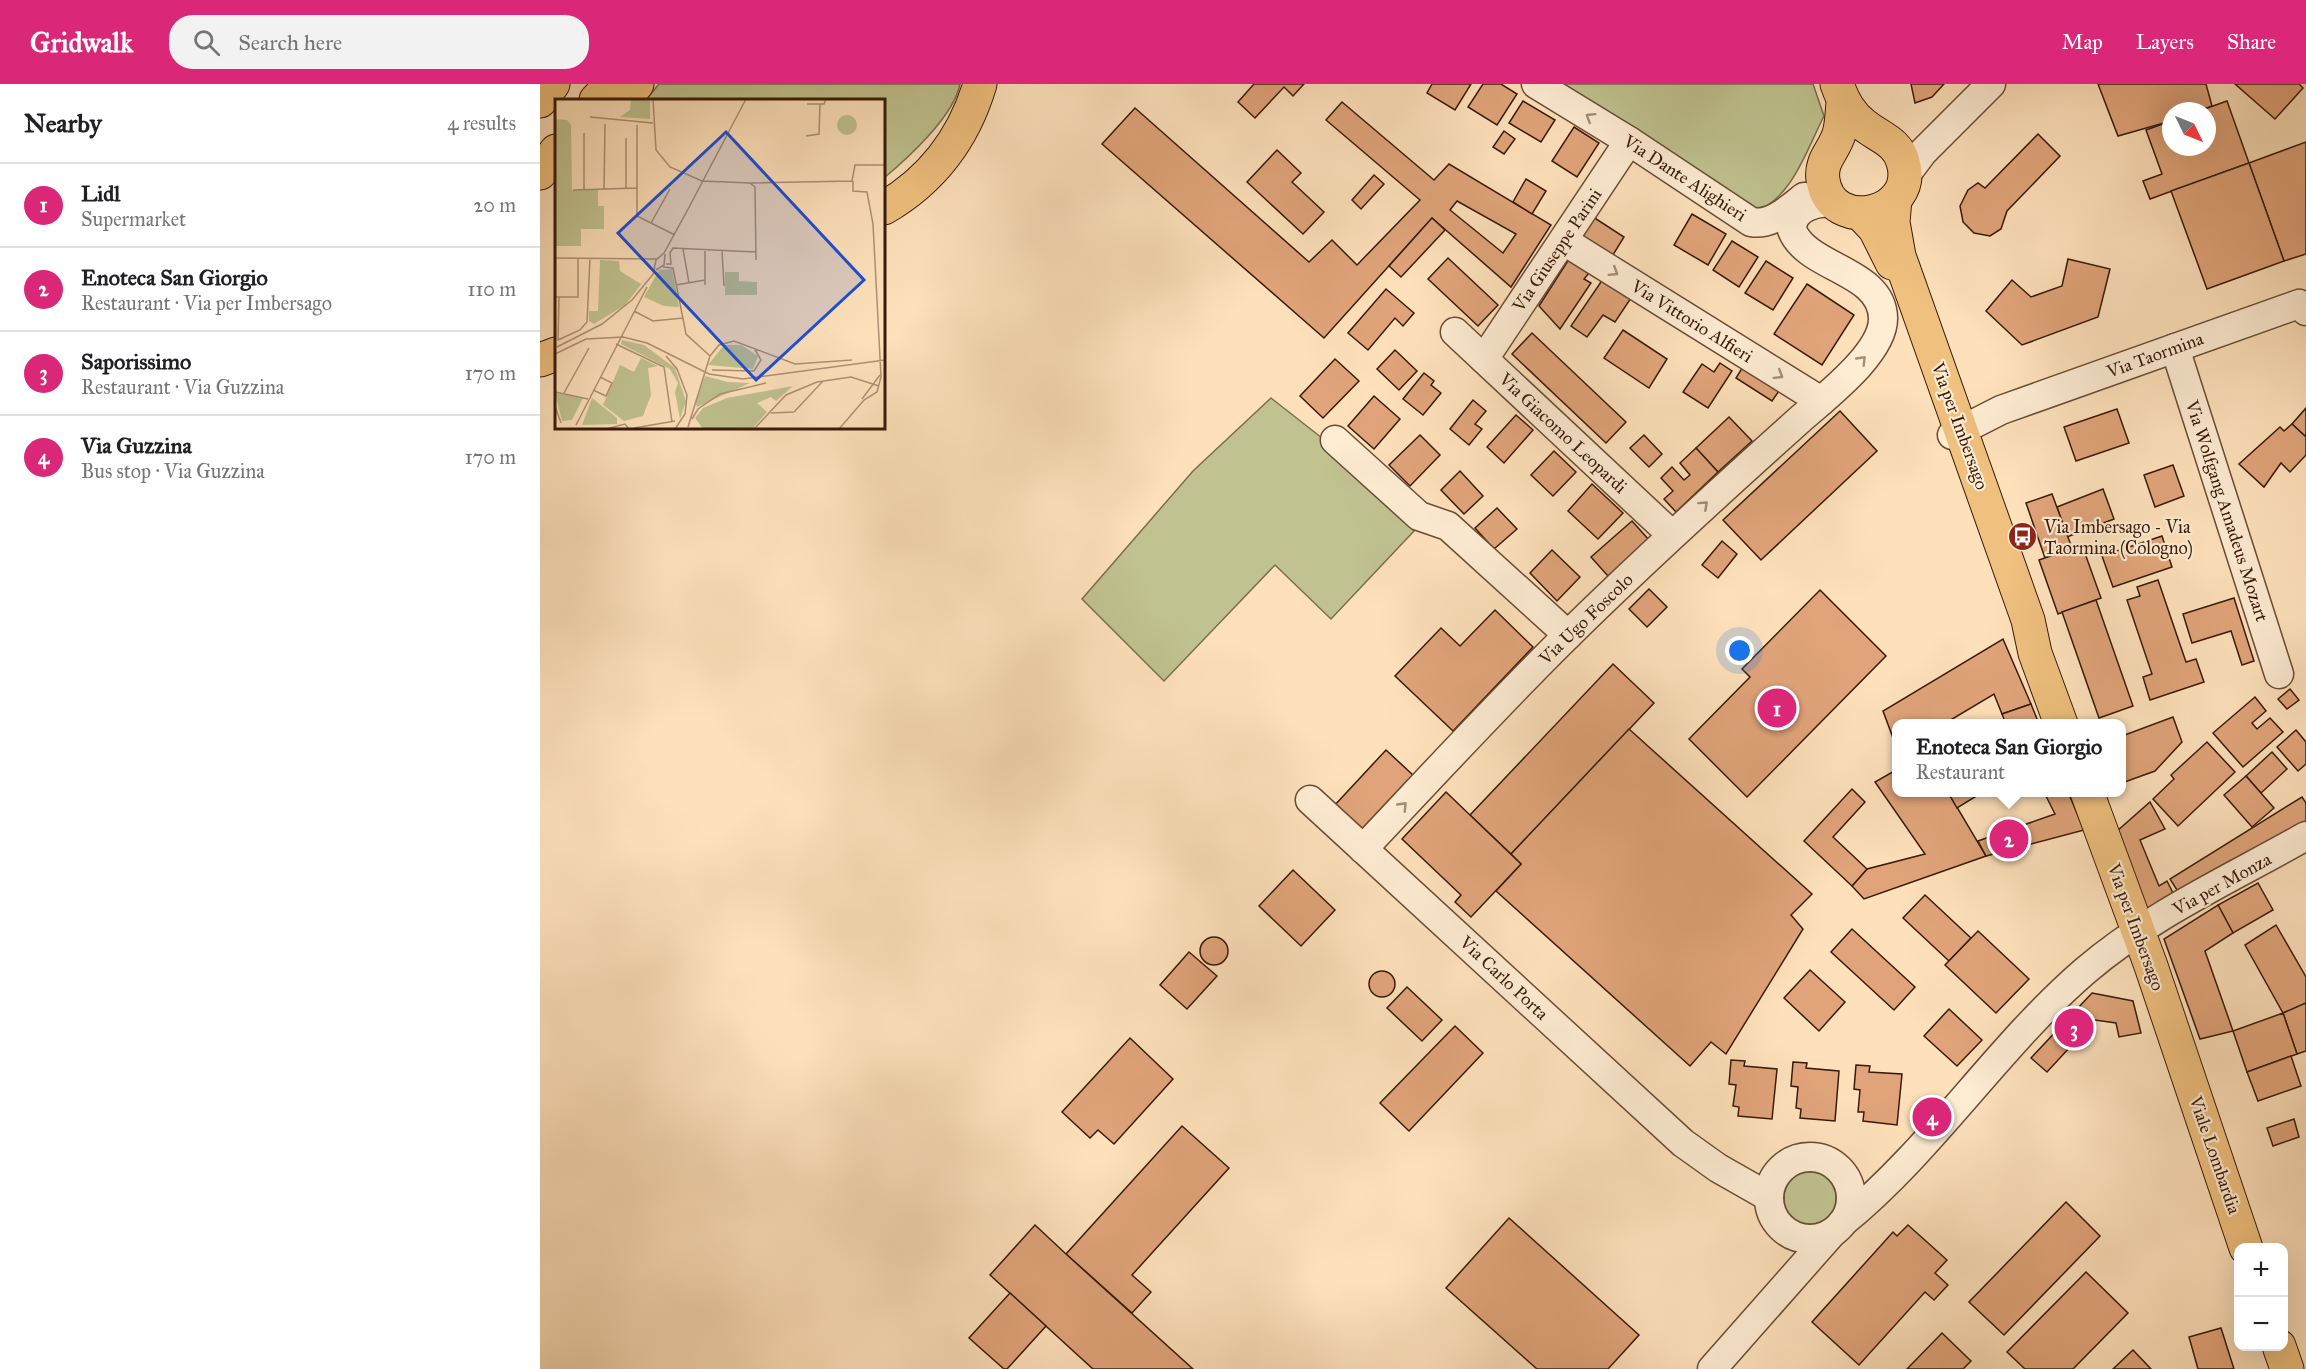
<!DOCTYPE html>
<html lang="en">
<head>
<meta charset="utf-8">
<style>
  body { margin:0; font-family:"IM FELL Great Primer",serif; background:#f2f2f2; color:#202124 }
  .controls { position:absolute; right:18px; bottom:18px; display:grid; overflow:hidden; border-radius:12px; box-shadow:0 6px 24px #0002 }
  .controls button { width:54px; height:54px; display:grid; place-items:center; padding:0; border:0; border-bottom:2px solid #e0e0e0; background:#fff; color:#202124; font:30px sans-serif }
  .compass { position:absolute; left:1622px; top:18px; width:54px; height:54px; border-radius:50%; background:#fff; box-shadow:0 6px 24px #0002; rotate:133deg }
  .you { position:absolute; left:1200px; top:567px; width:21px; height:21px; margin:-15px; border:4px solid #fff; border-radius:50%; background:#1a73e8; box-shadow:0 0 0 9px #1a73e833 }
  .badge { display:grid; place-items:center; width:39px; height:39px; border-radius:50%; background:#db2777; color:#fff; font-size:20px; font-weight:700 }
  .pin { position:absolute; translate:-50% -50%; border:3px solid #fff; box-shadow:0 2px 6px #0006 }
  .popup { position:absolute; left:1352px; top:635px; width:234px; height:78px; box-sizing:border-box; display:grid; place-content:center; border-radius:12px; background:#fff; filter:drop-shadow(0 2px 4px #0005); font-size:20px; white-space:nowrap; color:#757577 }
  .popup b { font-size:22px; color:#202124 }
  .popup::after { content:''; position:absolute; left:50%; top:100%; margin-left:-12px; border:12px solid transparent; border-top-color:#fff }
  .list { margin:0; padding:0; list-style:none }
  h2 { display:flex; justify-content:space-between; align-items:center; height:78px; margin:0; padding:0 24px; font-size:26px }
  h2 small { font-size:20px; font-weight:400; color:#757577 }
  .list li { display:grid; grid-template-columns:39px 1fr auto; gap:18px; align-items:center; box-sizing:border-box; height:84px; padding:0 24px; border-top:2px solid #e0e0e0 }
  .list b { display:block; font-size:22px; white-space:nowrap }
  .list p { margin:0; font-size:20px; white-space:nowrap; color:#757577 }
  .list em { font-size:20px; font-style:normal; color:#757577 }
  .icon { flex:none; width:33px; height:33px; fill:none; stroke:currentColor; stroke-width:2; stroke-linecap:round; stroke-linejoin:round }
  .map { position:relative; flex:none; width:1766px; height:1285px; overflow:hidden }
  header { display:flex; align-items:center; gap:36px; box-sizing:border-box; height:84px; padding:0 30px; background:#db2777; color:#fff }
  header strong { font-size:28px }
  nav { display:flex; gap:33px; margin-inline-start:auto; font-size:21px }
  .search { width:420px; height:54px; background:#f2f2f2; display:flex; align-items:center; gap:15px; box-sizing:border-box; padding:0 21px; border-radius:24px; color:#757577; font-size:22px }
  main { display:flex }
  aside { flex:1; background:#fff }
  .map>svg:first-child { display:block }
  .green { fill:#c0c390; stroke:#7c6e4c; stroke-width:1.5 }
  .building { fill:#e1a47a; stroke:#381a09; stroke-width:1.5; fill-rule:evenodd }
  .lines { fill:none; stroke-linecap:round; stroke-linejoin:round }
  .minor-casing { stroke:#6a4c36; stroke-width:31 }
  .major-casing { stroke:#381a09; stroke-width:35 }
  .highway-casing { stroke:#381a09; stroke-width:35 }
  .minor { stroke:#feecd3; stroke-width:28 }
  .major { stroke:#efc07e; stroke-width:33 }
  .highway { stroke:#efc07e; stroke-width:33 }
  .oneway { stroke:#a58e78 }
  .labels { text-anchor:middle; stroke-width:4.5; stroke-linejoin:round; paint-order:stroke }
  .street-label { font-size:18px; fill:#381a09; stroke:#feecd3 }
  .poi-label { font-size:18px; fill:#381a09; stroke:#feecd3; text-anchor:start }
  .inset-road { fill:none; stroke:#af9174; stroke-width:1.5 }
  .view { fill:#1d4ed8; fill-opacity:0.15; stroke:#1d4ed8; stroke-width:3 }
  .inset-edge { fill:none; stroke:#381a09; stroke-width:3 }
</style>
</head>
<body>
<header>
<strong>Gridwalk</strong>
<div class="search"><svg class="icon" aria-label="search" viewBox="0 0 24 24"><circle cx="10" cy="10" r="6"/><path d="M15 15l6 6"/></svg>Search here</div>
<nav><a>Map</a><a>Layers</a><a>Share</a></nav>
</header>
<main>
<aside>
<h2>Nearby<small>4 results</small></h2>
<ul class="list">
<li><span class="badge">1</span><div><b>Lidl</b><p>Supermarket</p></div><em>20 m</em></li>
<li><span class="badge">2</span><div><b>Enoteca San Giorgio</b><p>Restaurant · Via per Imbersago</p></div><em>110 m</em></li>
<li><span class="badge">3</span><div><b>Saporissimo</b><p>Restaurant · Via Guzzina</p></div><em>170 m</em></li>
<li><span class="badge">4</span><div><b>Via Guzzina</b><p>Bus stop · Via Guzzina</p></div><em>170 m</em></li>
</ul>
</aside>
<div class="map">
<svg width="1766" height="1285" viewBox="0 0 1766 1285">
  <rect width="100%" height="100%" fill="#fee1bb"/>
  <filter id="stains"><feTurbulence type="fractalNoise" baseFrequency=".00333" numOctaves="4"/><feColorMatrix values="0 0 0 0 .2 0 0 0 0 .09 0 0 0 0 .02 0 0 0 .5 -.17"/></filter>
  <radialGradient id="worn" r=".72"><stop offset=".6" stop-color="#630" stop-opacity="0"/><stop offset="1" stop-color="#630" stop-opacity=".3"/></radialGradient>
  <g class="green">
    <path d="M119 0H420C414 32 368 74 344 94V16H106Z"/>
    <path d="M1008 0H1273L1284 32C1266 67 1252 115 1213 129Z"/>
    <path d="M731 314 782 354 874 447 791 535 735 481 624 597 542 515 653 387Z"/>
    <circle cx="1270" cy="1114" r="26"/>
  </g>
  <g class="building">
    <path d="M714 0H764L753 12 744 3 715 34 698 18Z"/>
    <path d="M892 0H931L915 26 887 9Z"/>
    <path d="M943 0H961L977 10 957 41 928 23Z"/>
    <path d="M1371 0H1404L1392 13 1375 19Z"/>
    <path d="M1558 0H1666L1672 22 1659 27H1631V37L1578 52Z"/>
    <path d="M1695 0H1759L1763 4 1735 35Z"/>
    <path d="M983 17 1015 36 1001 58 969 39Z"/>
    <path d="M1687 17 1709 79 1610 115 1603 97 1622 90 1606 46 1631 37V63H1667V27H1659Z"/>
    <path d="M802 18 894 96 909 80 1011 141 971 203 892 134 784 254 562 60 595 24 769 178 792 156 817 181 880 116 786 36ZM917 117 976 150 963 169 910 126Z"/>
    <path d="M1034 43 1059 59 1037 93 1012 77Z"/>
    <path d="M964 47 975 55 964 70 953 63Z"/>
    <path d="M1498 50 1520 72 1467 127 1461 145 1450 152 1434 149 1423 138 1420 122 1428 106 1438 99 1445 104Z"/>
    <path d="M1766 58V170L1744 177 1709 79Z"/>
    <path d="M737 66 761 89 752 98 784 128 763 150 707 98Z"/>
    <path d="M1709 79 1744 177 1667 205 1631 107Z"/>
    <path d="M834 91 844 100 821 125 812 116Z"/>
    <path d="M986 95 1006 107 992 130 973 118Z"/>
    <path d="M1152 130 1186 150 1168 181 1134 161Z"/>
    <path d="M1050 131 1084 153 1071 174 1037 153Z"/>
    <path d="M892 134 905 146 861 193 849 182Z"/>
    <path d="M1192 157 1218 173 1199 203 1173 186Z"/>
    <path d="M1033 169 1049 189 1044 195 1051 199 1020 245 999 222Z"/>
    <path d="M908 174 958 221 938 242 888 195Z"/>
    <path d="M1528 175 1570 185 1558 233 1482 261 1446 227 1472 196 1491 213 1522 202Z"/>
    <path d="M1226 177 1253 194 1233 226 1205 209Z"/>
    <path d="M1065 192 1093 211 1075 238 1063 231 1047 253 1031 242Z"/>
    <path d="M1267 200 1314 231 1282 281 1234 250Z"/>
    <path d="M846 205 874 229 863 242 855 234 828 266 808 249Z"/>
    <path d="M1083 246 1127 275 1109 304 1064 274Z"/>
    <path d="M992 249 1086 338 1066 359 972 270Z"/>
    <path d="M855 266 877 287 859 306 837 285Z"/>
    <path d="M795 275 819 297 783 334 760 312Z"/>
    <path d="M1180 279 1192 287 1168 324 1143 308 1162 280 1174 288Z"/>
    <path d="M1204 281 1241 304 1232 317 1196 294Z"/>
    <path d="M884 289 894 297 891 301 901 309 883 331 863 315Z"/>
    <path d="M834 312 860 335 834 365 808 342Z"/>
    <path d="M933 316 946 327 935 340 942 345 929 361 910 345Z"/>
    <path d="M1766 324V353L1752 340Z"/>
    <path d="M1577 325 1589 359 1536 377 1524 343Z"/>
    <path d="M1300 327 1337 367 1221 476 1183 436Z"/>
    <path d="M976 331 993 346 964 379 947 363Z"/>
    <path d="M1189 333 1212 357 1178 388 1156 364Z"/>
    <path d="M1752 340 1766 353V371L1750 388 1741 379 1724 403 1699 380 1740 343 1744 347Z"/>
    <path d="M880 351 900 371 870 402 849 381Z"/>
    <path d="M1104 351 1122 370 1109 383 1090 364Z"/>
    <path d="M1156 364 1178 388 1136 428 1124 415 1133 407 1121 394 1132 383 1144 396 1150 391 1140 379Z"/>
    <path d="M1014 367 1036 388 1013 412 991 391Z"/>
    <path d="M1633 381 1644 412 1615 423 1604 391Z"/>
    <path d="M920 387 943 412 924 430 901 406Z"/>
    <path d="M1052 400 1083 429 1058 455 1028 427Z"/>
    <path d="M1563 405 1574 435 1527 453 1517 423Z"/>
    <path d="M1512 410 1532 464 1505 474 1486 419Z"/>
    <path d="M957 424 977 445 954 465 935 444Z"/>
    <path d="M1092 437 1109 456 1068 492 1051 473Z"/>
    <path d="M1622 452 1632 483 1573 503 1562 472Z"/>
    <path d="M1182 457 1197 470 1178 494 1162 481Z"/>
    <path d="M1542 461 1561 514 1518 530 1499 476Z"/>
    <path d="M1012 466 1040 493 1017 517 990 489Z"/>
    <path d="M1618 496 1646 578 1656 575 1664 598 1610 616 1603 593 1612 590 1587 516 1600 512 1597 503Z"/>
    <path d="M1109 505 1127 523 1107 543 1089 525Z"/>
    <path d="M1280 506 1346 572 1207 713 1149 655 1210 593 1202 585Z"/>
    <path d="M1694 514 1714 577 1702 581 1691 547 1652 559 1643 530Z"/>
    <path d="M1556 516 1593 622 1559 634 1522 528Z"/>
    <path d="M955 526 993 563 913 647 855 592 901 544 920 562Z"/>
    <path d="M1463 555 1491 620 1462 630 1454 610 1404 640H1356V662L1343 627Z"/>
    <path d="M1073 580 1114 619 971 770 930 731Z"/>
    <path d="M1750 605 1759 616 1747 625 1738 615Z"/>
    <path d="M1715 613 1726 627 1712 639 1717 645 1730 634 1743 648 1703 683 1673 649Z"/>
    <path d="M1491 620 1499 640H1466L1462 630Z"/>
    <path d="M1633 633 1642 658 1615 687 1582 699V652Z"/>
    <path d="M1089 645 1272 810 1251 831 1263 845 1186 970 1171 958 1150 982 956 807 981 780 971 770Z"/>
    <path d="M1756 646 1766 658V680L1758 687 1737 663Z"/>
    <path d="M1667 658 1695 688 1638 742 1613 715 1634 695 1631 691Z"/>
    <path d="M846 666 874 692 822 748 794 722Z"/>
    <path d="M1732 668 1747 685 1721 709 1706 692Z"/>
    <path d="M1356 686V708H1408L1446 772 1324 815 1312 802 1327 785 1385 770 1335 698Z"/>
    <path d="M1706 692 1734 724 1712 743 1684 711Z"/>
    <path d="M1312 705 1325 718 1293 753 1327 785 1312 802 1264 757Z"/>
    <path d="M906 708 981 780 931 833 915 818 921 811 862 755Z"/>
    <path d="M1408 708H1443L1417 724Z"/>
    <path d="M1504 708H1528L1544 746 1446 772 1438 757 1515 730Z"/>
    <path d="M1762 713 1766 719V737L1642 814 1630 795Z"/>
    <path d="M1610 718 1625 745 1600 756 1619 802 1627 797 1637 817 1609 833 1576 748Z"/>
    <path d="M753 786 795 826 761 862 719 822Z"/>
    <path d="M1718 799 1733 826 1693 849 1678 821Z"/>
    <path d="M1385 811 1431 854 1409 877 1363 834Z"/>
    <path d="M1678 821 1693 849 1665 867 1693 947 1660 955 1624 855Z"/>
    <path d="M1736 841 1766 893V919L1743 929 1705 861Z"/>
    <path d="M1312 845 1375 903 1354 926 1291 868Z"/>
    <path d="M1438 847 1489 895 1456 929 1405 881Z"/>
    <circle cx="674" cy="867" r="14"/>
    <path d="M649 868 677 892 647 925 620 901Z"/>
    <path d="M1270 886 1305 918 1279 947 1244 914Z"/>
    <circle cx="842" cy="900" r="13"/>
    <path d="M867 903 902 936 882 957 847 924Z"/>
    <path d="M1552 909 1593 917 1601 949 1579 953 1576 939 1555 936 1507 988 1491 974Z"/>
    <path d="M1766 919V967L1757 970 1743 929Z"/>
    <path d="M1409 925 1442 956 1417 982 1384 952Z"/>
    <path d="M1743 929 1757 970 1707 988 1693 947Z"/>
    <path d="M915 942 943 969 869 1047 840 1019Z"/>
    <path d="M590 954 633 995 574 1060 558 1046 550 1054 522 1028Z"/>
    <path d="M1751 972 1761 1002 1718 1017 1707 988Z"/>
    <path d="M1191 976 1205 977 1204 982 1237 985 1232 1035 1198 1032 1199 1023 1193 1022 1196 1001 1189 1000Z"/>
    <path d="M1253 978 1267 979 1266 984 1299 987 1295 1037 1260 1034 1261 1025 1256 1024 1258 1003 1251 1002Z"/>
    <path d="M1316 981 1330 982 1329 988 1362 990 1357 1041 1323 1037 1324 1028H1318L1320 1006 1314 1005Z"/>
    <path d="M1754 1035 1759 1053 1733 1062 1727 1044Z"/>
    <path d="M642 1042 689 1084 592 1191 611 1208 592 1229 526 1170Z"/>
    <path d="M1526 1118 1560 1152 1464 1251 1429 1218Z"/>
    <path d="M969 1134 1099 1251 1068 1285H997L906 1204Z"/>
    <path d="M495 1141 526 1170 653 1285H553L450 1191Z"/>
    <path d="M1368 1141 1407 1176 1395 1189 1408 1201 1394 1216 1385 1208 1319 1281 1272 1238 1353 1148 1357 1152Z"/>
    <path d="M1546 1188 1588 1229 1533 1285H1485L1467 1268Z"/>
    <path d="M470 1209 506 1242 467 1285H464L429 1254Z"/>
    <path d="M1681 1244 1694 1285H1658L1649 1253Z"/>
    <path d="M1402 1249 1431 1277 1423 1285H1367Z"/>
    <path d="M1593 1266 1611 1285H1573Z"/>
  </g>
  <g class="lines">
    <defs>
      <g id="minor">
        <path d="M996 0 1089 57 1211 138C1231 142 1249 125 1264 113"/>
        <path d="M1365 92 1383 68 1451 0"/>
        <path d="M1024 157 1281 317"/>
        <path d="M915 248 1132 451"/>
        <path d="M1635 264 1739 590"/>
        <path d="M944 275 1089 57"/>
        <path d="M1412 351 1461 326 1759 220 1766 227"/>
        <path d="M795 356 879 432 908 442 1028 551"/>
        <path d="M770 716 1143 1059 1178 1084 1229 1113"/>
        <path d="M823 765C890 694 957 621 1027 552 1101 479 1178 409 1256 339 1281 316 1344 270 1343 234 1342 186 1267 185 1252 146 1251 123 1280 115 1297 121"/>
        <circle cx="1270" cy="1114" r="41"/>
        <path d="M1302 1139C1393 1065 1457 963 1545 887 1610 831 1692 794 1766 752"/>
        <path d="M1172 1285 1292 1149"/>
      </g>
      <g id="major">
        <path d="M1297 0C1303 17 1310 30 1324 41 1339 53 1358 58 1363 78 1379 131 1291 151 1283 96 1280 76 1294 67 1299 50 1302 40 1302 29 1303 18"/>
        <path d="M1355 115 1353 138 1359 172 1488 536 1495 569 1521 640"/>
        <path d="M1321 130 1335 145 1352 179"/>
        <path d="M1547 708 1611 882 1706 1164"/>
        <path d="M1739 1262 1747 1285"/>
      </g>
      <g id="highway">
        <path d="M56 16 71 0"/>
        <path d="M84 16 97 0"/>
        <path d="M0 17 13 0"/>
        <path d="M0 89 16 67"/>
        <path d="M344 124C392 96 424 54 440 0"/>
        <path d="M0 276 16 270"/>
      </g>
    </defs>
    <use href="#minor" class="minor-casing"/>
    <use href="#major" class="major-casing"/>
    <use href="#highway" class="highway-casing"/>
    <use href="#minor" class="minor"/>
    <use href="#major" class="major"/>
    <use href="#highway" class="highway"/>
  </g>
  <defs><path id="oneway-chevron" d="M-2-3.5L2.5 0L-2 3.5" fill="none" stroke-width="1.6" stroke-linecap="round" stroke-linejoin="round" transform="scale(1.5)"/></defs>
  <g class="oneway">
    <use href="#oneway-chevron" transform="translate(1050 33) rotate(-148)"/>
    <use href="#oneway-chevron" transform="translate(1074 188) rotate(32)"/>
    <use href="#oneway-chevron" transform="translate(1322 276) rotate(-46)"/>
    <use href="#oneway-chevron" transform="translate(1239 291) rotate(32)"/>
    <use href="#oneway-chevron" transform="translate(1164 421) rotate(-42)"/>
    <use href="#oneway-chevron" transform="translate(863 722) rotate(-46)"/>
  </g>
  <defs>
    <symbol id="bus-disc" viewBox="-11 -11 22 22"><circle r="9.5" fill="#8f2418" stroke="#feecd3"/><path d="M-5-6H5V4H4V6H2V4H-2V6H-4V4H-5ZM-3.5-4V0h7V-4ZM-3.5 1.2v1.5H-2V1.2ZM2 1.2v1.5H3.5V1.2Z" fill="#fff"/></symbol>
  </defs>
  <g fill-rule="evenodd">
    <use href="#bus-disc" x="1466" y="436" width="33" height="33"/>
  </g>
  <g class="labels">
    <g class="street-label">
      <text transform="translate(1145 94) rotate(33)" y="6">Via Dante Alighieri</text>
      <text transform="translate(1017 166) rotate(-56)" y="6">Via Giuseppe Parini</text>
      <text transform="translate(1152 237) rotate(32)" y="6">Via Vittorio Alfieri</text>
      <text transform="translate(1615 271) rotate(-20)" y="6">Via Taormina</text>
      <text transform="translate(1420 342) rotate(70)" y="6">Via per Imbersago</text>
      <text transform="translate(1023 349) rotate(43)" y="6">Via Giacomo Leopardi</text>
      <text transform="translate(1687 427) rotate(72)" y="6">Via Wolfgang Amadeus Mozart</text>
      <text transform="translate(1046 535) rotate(-44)" y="6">Via Ugo Foscolo</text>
      <text transform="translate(1682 800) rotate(-29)" y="6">Via per Monza</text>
      <text transform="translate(1596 843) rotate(70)" y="6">Via per Imbersago</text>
      <text transform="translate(964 894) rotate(43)" y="6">Via Carlo Porta</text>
      <text transform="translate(1675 1071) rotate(71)" y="6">Viale Lombardia</text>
    </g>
    <g class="poi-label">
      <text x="1504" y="449">Via Imbersago - Via<tspan x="1504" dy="21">Taormina (Cologno)</tspan></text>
    </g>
  </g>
  <g transform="translate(15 15)">
    <rect width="330" height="330" fill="#fee1bb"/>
    <path d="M76 0H95V20L65 18 75 11ZM282 26a10 10 0 1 1 20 0a10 10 0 1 1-20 0ZM0 20 12 21 16 26 17 91H43V107H49V130H26V147H1V157ZM45 161 64 162 65 172 86 185 99 169 70 206 39 225 34 222V212H43ZM117 170 124 208 109 207 89 198 104 171ZM170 173H184V182L202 183V196H170ZM67 241 89 246 120 269 131 302 125 320 120 293 123 284 115 270 66 245ZM169 246H186L203 257 198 270 153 266ZM86 259 103 267 93 269 96 296 88 317 69 322 48 306 65 266 79 273ZM150 277 173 283 195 284 142 308 140 303ZM238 287 221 302 216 298 202 304 212 313 197 330H148L140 319 148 309 172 299ZM0 294 28 299 17 321 7 322ZM37 299 62 319V325L27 326Z" fill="#c0c390"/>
    <path class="inset-road" d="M98 0 101 51 115 68 147 82 195 84M252 5H269L271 0M35 18 98 24M82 26V117L120 136M251 37 264 35 265 5M71 39V90M195 84 200 88 201 161M196 84 297 82 300 66H330M49 90 50 25M18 91 82 89M29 91V34M131 114 191 0M96 124 115 90M128 150 134 184M167 152 169 187M0 159 102 160M111 165H116L115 154 118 149 201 153M108 168 118 169 131 235 155 257 133 328M101 171 109 166 110 155M98 176 101 161 109 154 132 112M121 186 150 181M150 186V152M0 198H23V159M4 198 3 241 25 231 32 223 35 159M79 212 98 222 128 219M61 245 109 268 117 323M2 248 47 225 77 201 99 174M0 255 31 240 68 238 92 244 154 275 188 280 330 261M111 257 122 270 132 296 130 315 120 330M155 257 164 246 179 242 240 265 297 261M157 271 199 272 206 261 199 249M38 291 51 297 57 284 45 278M0 293 33 300M9 294 34 249M307 300 325 276M0 307 6 324M239 313 268 282M216 314 239 313M137 320 143 310 165 295 211 284M21 326 92 188M79 329 120 322M51 330 70 325 74 330M199 330 231 296 262 283 296 278 324 287M284 330 309 301 322 293 326 278 318 125 312 93 298 92V82"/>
    <path class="view" d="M171 33 309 181 201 281 63 134Z"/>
    <rect width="330" height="330" class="inset-edge"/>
  </g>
  <rect width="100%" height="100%" filter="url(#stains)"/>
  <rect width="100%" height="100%" fill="url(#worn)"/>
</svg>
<div class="controls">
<button>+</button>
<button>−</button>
</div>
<svg class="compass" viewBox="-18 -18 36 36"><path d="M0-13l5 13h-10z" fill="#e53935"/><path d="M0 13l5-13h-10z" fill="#757577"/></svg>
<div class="you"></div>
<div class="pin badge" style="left:1237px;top:624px">1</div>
<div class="pin badge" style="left:1469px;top:755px">2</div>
<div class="popup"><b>Enoteca San Giorgio</b>Restaurant</div>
<div class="pin badge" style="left:1534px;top:944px">3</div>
<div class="pin badge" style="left:1392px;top:1033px">4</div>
</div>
</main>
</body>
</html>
